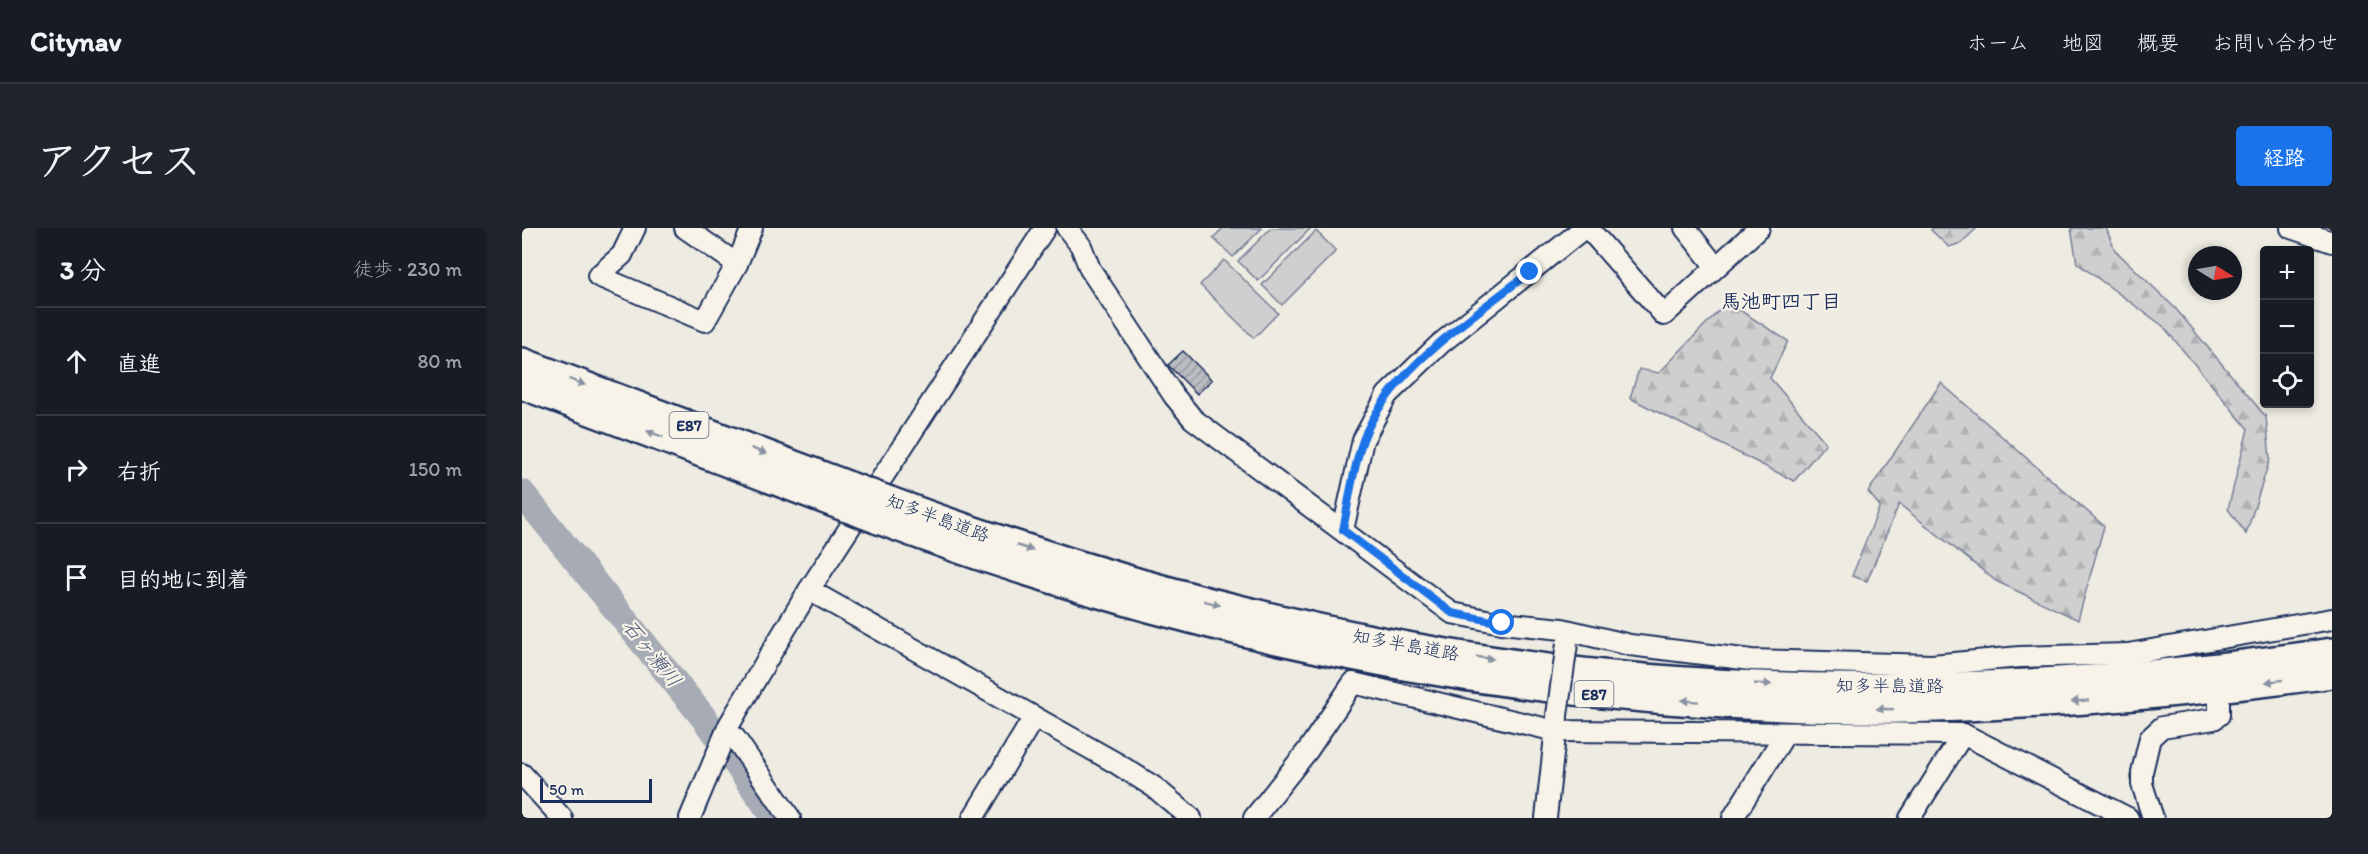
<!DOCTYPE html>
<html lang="ja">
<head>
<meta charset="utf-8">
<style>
  body { margin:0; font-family:Itim,"Klee One",sans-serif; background:#20242c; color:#f1f3f6 }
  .controls { position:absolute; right:18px; top:18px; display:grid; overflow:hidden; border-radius:6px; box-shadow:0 3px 9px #0003 }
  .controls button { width:54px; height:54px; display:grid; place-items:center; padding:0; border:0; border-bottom:2px solid #363941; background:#171b24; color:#f1f3f6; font:30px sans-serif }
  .compass { position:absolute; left:1666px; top:18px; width:54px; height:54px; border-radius:50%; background:#171b24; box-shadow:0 3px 9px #0003; rotate:101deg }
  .scale { position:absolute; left:18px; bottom:15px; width:112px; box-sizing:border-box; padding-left:6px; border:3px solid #1b2f5e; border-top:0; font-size:16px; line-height:21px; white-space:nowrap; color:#1b2f5e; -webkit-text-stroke:4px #f7f3e8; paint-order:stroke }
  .stop { position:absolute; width:18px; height:18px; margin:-14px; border:4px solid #1a73e8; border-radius:50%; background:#fff }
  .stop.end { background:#1a73e8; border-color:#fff; box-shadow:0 2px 6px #0008 }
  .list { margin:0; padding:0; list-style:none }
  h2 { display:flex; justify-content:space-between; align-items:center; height:78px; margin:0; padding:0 24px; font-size:26px }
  h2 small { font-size:20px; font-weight:400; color:#9ea1a6 }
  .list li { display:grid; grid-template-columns:39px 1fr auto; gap:18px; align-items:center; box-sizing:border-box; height:108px; padding:0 24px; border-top:2px solid #363941 }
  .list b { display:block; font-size:22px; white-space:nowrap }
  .list em { font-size:20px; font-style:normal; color:#9ea1a6 }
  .icon { flex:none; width:33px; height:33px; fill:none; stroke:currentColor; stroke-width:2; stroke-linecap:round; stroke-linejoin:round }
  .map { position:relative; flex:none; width:1810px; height:590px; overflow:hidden; border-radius:6px }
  header { display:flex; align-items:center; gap:36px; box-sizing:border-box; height:84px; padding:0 30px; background:#171b24; border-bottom:2px solid #363941 }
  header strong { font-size:28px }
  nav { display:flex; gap:33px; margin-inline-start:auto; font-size:21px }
  .intro { display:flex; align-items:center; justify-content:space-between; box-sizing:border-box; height:144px; padding:0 36px }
  h1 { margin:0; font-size:42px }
  .button { padding:15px 27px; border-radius:6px; background:#1a73e8; color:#fff; font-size:21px; font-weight:700 }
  main { display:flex; gap:36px; padding:0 36px }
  aside { flex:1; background:#171b24; border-radius:6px; box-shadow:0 3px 9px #0003 }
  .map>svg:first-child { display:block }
  .grass { fill:#cfcfcf; stroke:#757f96; stroke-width:1.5 }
  .forest { fill:url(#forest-firs); stroke:#757f96; stroke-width:1.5 }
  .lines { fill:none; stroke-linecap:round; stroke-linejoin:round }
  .river { stroke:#a6abb5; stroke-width:27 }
  .building { fill:url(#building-hatch); stroke:#1b2f5e; stroke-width:1.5 }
  .minor-casing { stroke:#1b2f5e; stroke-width:24 }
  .highway-casing { stroke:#1b2f5e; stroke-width:32 }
  .minor { stroke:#f7f3e8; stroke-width:20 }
  .highway { stroke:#f7f3e8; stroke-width:27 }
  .minor-bridge-casing { stroke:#1b2f5e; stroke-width:24; stroke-linecap:butt }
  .highway-bridge-casing { stroke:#1b2f5e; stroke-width:32; stroke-linecap:butt }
  .minor-bridge { stroke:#f7f3e8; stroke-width:20 }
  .highway-bridge { stroke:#f7f3e8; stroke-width:27 }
  .oneway { fill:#8991a3 }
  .route { stroke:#1a73e8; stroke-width:8 }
  .labels { text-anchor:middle; stroke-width:4.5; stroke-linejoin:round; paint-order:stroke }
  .shield { fill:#f7f3e8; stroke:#5d6a87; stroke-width:1.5 }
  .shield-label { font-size:16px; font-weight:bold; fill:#1b2f5e }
  .street-label { font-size:18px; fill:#1b2f5e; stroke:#f7f3e8 }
  .neighbourhood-label { font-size:20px; font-weight:bold; fill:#1b2f5e; stroke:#f7f3e8 }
  .water-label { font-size:20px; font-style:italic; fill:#455478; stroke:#f7f3e8 }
</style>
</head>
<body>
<header>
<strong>Citynav</strong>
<nav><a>ホーム</a><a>地図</a><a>概要</a><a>お問い合わせ</a></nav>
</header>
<div class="intro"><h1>アクセス</h1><a class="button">経路</a></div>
<main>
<aside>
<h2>3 分<small>徒歩 · 230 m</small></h2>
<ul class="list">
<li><svg class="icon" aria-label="ahead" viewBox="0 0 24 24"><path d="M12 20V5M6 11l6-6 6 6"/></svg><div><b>直進</b></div><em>80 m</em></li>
<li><svg class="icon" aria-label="right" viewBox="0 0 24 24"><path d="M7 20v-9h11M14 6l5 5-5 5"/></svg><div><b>右折</b></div><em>150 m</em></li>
<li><svg class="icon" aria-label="arrive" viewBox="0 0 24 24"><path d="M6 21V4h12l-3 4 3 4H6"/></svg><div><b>目的地に到着</b></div></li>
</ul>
</aside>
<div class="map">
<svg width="1810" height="590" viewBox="0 0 1810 590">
  <defs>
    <pattern id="forest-firs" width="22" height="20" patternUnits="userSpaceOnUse" patternTransform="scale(1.5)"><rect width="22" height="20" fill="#cfcfcf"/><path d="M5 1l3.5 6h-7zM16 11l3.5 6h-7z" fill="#b1b2b4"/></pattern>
    <pattern id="building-hatch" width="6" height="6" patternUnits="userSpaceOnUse" patternTransform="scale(1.5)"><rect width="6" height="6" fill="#babdc2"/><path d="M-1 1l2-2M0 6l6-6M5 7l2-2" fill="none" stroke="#969aa1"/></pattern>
  </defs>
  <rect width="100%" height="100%" fill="#eeebe2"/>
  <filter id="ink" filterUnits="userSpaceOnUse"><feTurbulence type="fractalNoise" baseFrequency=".0167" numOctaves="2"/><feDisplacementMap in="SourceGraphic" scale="12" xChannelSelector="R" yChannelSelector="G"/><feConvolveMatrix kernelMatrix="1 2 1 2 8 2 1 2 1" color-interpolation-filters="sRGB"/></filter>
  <g filter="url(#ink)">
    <g class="grass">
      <path d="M701 0H740L711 29 691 10Z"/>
      <path d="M749 0H789L736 53 716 33Z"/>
      <path d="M794 3 814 23 760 77 740 57Z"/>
      <path d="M702 32 756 85 732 110 678 57Z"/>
    </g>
    <g class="forest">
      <path d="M1410 0H1455L1439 15 1427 19 1409 2Z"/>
      <path d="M1549 0H1584L1593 22 1654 81 1744 189 1748 231 1724 306 1706 281 1726 201 1641 98 1555 35Z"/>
      <path d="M1205 74 1266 113 1248 150 1304 215 1272 253 1108 170 1117 141 1137 145Z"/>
      <path d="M1419 155 1582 298 1556 392 1474 353 1377 276 1345 353 1330 348 1358 278 1346 264Z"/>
    </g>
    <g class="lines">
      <path class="river" d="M0 265 182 490 253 590"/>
    </g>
    <path class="building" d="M661 123 690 152 675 166 646 137Z"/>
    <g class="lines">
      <defs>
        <g id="minor">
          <path d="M113 0 100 27 76 48 183 93 215 36 163 0"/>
          <path d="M545 0 559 18 568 41 652 168 671 191 930 385 979 395 1040 401 1108 417 1229 432 1410 437 1498 429 1606 426 1810 391"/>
          <path d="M1066 0 1142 87 1237 0"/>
          <path d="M1163 0 1194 39"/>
          <path d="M1769 0 1810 14"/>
          <path d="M215 36 230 0"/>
          <path d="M821 302 841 212 865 167 918 116 1062 0"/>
          <path d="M287 362 594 535 632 559 669 590"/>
          <path d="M205 503 213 510 268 590"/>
          <path d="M0 546 40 590"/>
          <path d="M168 590 207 497 249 425 287 362 523 0"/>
          <path d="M451 590 512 489"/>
          <path d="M732 590 786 522 831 455 1034 503 1441 506 1606 590"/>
          <path d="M1024 590 1035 490"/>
          <path d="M1211 590 1263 506"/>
          <path d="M1388 590 1441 506"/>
          <path d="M1631 590 1620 556V544L1628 510 1640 499 1692 491 1697 487V474"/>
        </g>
        <g id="highway">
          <path d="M0 134 333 260"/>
          <path d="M0 157 325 280"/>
          <path d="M368 273C525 331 685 378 849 411 1162 475 1495 471 1810 424"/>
          <path d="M354 291C622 392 901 457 1187 475 1251 479 1316 482 1380 481 1524 478 1667 465 1810 446"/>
        </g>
      </defs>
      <use href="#minor" class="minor-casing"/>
      <use href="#highway" class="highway-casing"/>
      <use href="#minor" class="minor"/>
      <use href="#highway" class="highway"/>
      <defs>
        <path id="minor-bridge" d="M1035 487 1045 416"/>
        <g id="highway-bridge">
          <path d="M333 260 368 273"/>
          <path d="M325 280 354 291"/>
        </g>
      </defs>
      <use href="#minor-bridge" class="minor-bridge-casing"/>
      <use href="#highway-bridge" class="highway-bridge-casing"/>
      <use href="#minor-bridge" class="minor-bridge"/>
      <use href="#highway-bridge" class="highway-bridge"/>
    </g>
    <defs><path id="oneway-solid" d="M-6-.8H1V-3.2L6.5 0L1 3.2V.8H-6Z" transform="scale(1.5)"/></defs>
    <g class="oneway">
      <use href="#oneway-solid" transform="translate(55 154) rotate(21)"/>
      <use href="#oneway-solid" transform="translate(133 206) rotate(-159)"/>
      <use href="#oneway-solid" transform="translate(237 223) rotate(21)"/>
      <use href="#oneway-solid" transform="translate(503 320) rotate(18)"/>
      <use href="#oneway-solid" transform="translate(690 375) rotate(15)"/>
      <use href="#oneway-solid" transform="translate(963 430) rotate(8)"/>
      <use href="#oneway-solid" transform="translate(1752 453) rotate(173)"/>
      <use href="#oneway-solid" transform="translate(1241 456) rotate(3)"/>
      <use href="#oneway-solid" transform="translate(1168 473) rotate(-176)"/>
      <use href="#oneway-solid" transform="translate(1558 473) rotate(176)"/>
      <use href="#oneway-solid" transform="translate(1363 481) rotate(-179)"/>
    </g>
  </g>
  <g class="lines" filter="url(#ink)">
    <path class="route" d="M980 395 930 385 821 302C827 273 831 240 841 212 867 142 951 89 1008 44"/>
  </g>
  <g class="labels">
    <g class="shield">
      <rect x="147.5" y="184" width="39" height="26" rx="4.5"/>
      <rect x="1052.5" y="453" width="39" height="26" rx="4.5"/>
    </g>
    <g class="shield-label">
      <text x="167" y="203">E87</text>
      <text x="1072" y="472">E87</text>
    </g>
    <g class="street-label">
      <text transform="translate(416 290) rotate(20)" y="6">知多半島道路</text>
      <text transform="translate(884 417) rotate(10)" y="6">知多半島道路</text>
      <text x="1368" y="464">知多半島道路</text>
    </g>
    <g class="neighbourhood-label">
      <text x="1259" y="80">馬池町四丁目</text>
    </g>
    <g class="water-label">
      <text transform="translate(130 425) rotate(51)" y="7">石ヶ瀬川</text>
    </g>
  </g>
</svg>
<div class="controls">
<button>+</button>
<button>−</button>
<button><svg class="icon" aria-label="locate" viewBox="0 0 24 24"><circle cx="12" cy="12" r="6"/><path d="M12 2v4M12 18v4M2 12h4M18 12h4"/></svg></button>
</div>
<svg class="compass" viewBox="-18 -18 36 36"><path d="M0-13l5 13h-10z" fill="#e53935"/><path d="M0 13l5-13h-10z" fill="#9ea1a6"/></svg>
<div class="scale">50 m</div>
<div class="stop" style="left:980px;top:395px"></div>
<div class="stop end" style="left:1008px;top:44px"></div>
</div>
</main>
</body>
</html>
